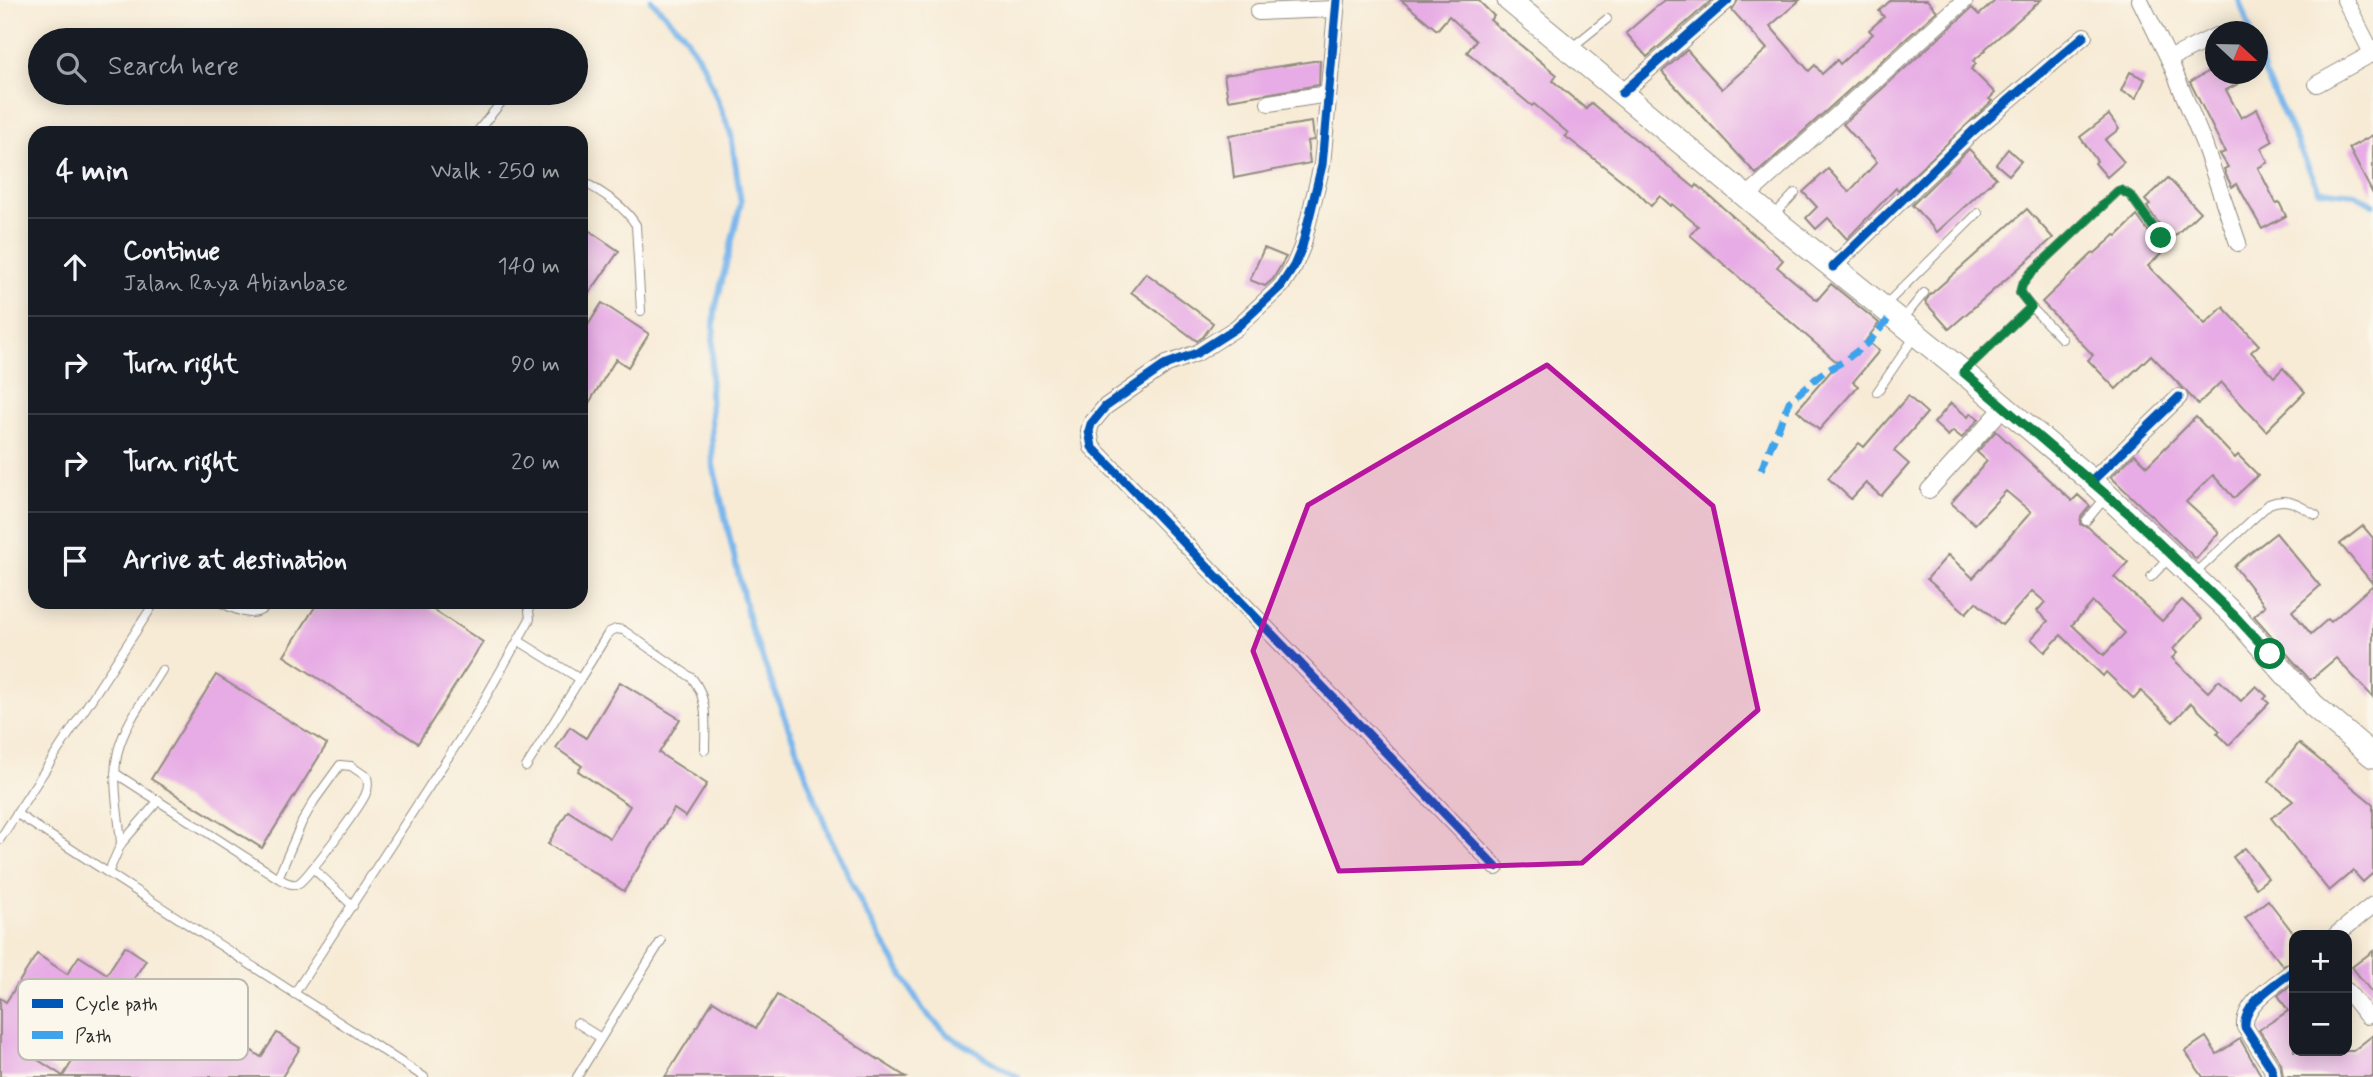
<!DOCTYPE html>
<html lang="en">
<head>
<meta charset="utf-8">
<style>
  body { margin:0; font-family:Mynerve,sans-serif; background:#20242c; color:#f1f3f6 }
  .controls { position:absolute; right:21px; bottom:21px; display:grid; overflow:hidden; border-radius:14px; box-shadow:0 4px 18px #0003 }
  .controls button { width:63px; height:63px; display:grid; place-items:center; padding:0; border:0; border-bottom:2px solid #363941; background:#171b24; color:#f1f3f6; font:35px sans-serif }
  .compass { position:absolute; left:2205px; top:21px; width:63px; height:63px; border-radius:50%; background:#171b24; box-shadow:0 4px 18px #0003; rotate:112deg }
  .stop { position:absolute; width:21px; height:21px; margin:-16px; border:5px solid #0b8043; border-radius:50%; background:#fff }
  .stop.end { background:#0b8043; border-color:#fff; box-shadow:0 2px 7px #0008 }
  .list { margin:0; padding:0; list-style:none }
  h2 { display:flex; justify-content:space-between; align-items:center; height:91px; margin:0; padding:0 28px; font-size:30px }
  h2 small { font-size:23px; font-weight:400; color:#9ea1a6 }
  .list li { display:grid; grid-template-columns:46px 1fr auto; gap:21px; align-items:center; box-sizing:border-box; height:98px; padding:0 28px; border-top:2px solid #363941 }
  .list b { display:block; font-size:26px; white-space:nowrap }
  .list p { margin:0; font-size:23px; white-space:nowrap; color:#9ea1a6 }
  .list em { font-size:23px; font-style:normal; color:#9ea1a6 }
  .icon { flex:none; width:38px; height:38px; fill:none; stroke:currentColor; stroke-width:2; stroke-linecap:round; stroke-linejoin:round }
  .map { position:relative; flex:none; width:2373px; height:1077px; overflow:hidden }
  .search { position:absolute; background:#171b24; box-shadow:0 4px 18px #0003; left:28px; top:28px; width:560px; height:77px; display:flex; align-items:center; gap:18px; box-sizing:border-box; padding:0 24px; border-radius:38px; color:#9ea1a6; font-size:26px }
  .panel { position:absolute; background:#171b24; box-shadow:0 4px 18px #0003; left:28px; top:126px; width:560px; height:483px; border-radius:21px }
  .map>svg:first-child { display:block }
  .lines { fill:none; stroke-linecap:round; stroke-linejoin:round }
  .stream { stroke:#7ab7ec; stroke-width:6 }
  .building { fill:#e7ace5; fill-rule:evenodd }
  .lane-casing { stroke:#918b80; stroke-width:10 }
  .street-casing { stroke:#918b80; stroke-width:18 }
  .secondary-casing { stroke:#918b80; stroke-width:25 }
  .lane { stroke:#fff; stroke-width:8 }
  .street { stroke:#fff; stroke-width:16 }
  .secondary { stroke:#fff; stroke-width:23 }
  .quiet { stroke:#3ea3eb; stroke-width:7; stroke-dasharray:14 7; stroke-linecap:butt }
  .cycleway-casing { stroke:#fbf7ec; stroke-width:13 }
  .cycleway { stroke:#0057b8; stroke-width:9 }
  .route { stroke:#0b8043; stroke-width:9 }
  .marked { fill:#b5179e; fill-opacity:0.2; stroke:#b5179e; stroke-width:5; stroke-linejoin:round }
  .key { fill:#fbf7ec; stroke:#bdbab2; stroke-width:2 }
  .key-label { font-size:19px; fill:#2b2b2b }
</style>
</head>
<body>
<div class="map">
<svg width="2373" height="1077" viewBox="0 0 2373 1077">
  <rect width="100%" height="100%" fill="#fbf7ec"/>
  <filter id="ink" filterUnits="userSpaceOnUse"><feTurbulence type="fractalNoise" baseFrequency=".0143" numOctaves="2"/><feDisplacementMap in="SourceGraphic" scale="14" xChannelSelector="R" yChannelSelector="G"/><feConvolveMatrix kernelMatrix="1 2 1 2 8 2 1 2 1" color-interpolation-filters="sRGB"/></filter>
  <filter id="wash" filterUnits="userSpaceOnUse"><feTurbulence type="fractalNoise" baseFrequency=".00686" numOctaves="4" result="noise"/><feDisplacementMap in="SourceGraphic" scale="28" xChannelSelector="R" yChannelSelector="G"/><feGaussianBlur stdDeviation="1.57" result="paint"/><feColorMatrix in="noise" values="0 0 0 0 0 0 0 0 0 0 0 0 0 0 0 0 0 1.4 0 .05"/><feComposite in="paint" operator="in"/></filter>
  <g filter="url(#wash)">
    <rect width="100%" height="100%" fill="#f7ebd6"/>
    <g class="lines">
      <g class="stream">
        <path d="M651 0 683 33 704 66 731 134 741 203 715 310 710 393 713 465 750 625 829 835 866 913 923 1010 948 1035 1018 1077"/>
        <path d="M2239 0 2251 32"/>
        <path d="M2258 52 2265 74 2319 190 2355 194 2373 204"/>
      </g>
    </g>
    <g id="blocks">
      <g class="building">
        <path d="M1401 0H1478L1494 16 1490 20 1557 75 1553 81 1586 109 1591 103 1695 188 1697 185 1783 260 1777 267 1817 300 1831 284 1879 323 1866 340 1879 351 1853 382 1858 386 1819 430 1797 410 1838 363 1690 235 1698 226 1672 204 1671 206 1660 196 1651 206 1638 193 1565 136 1568 133 1534 104 1532 106 1467 52 1476 41 1449 16 1437 30Z"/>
        <path d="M1664 0H1712L1647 57 1626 33Z"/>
        <path d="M1738 0H1800L1770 26 1809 71 1815 65 1822 74 1837 60 1840 64 1873 34 1869 30 1884 17 1879 11 1891 0H1927L1937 11 1756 174 1662 72 1687 50 1722 89 1767 49 1732 10Z"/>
        <path d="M1996 0H2041L1985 49 1986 50 1973 61 1976 64 1971 69 1995 93 1989 99 1992 101 1898 190 1896 188 1847 239 1828 218 1816 229 1806 218 1817 207 1803 192 1828 169 1849 192 1877 162 1843 124 1972 8 1979 15Z"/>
        <path d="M1320 60 1319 85 1228 100 1224 75Z"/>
        <path d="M2215 68 2216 74H2257L2226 90 2241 118 2257 109 2273 141 2261 148 2268 162 2258 168 2276 203 2279 202 2286 216 2262 229 2237 184 2232 187 2226 175 2224 169 2228 167 2220 154 2225 152 2190 82Z"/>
        <path d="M2130 72 2145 79 2136 98 2121 91Z"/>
        <path d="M2109 115 2119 129 2105 140 2124 162 2107 177 2095 163 2097 161 2080 137Z"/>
        <path d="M1312 122 1314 140 1307 141 1310 163 1234 178 1229 135Z"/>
        <path d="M2373 135V194L2349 148Z"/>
        <path d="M1969 149 1996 178 1937 232 1912 205Z"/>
        <path d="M2008 149 2021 161 2009 175 1996 164Z"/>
        <path d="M2168 178 2200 212 2159 251 2161 254 2148 266 2205 324 2223 307 2259 345 2251 352 2274 377 2283 368 2305 392 2266 431 2221 382 2198 404 2151 355 2116 389 2088 360 2093 355 2042 302 2093 253 2094 254 2115 235 2117 236 2137 216 2156 242 2161 245 2165 243 2167 235 2147 207 2150 205 2145 200Z"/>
        <path d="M2027 209 2053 238 1949 329 1925 302 1930 295Z"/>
        <path d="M581 225 619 251 581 305Z"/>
        <path d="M1264 248 1286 257 1273 279 1265 286 1250 280Z"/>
        <path d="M1146 273 1213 323 1203 337 1197 341 1131 292Z"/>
        <path d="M602 303 649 334 628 367 616 359 581 416V336Z"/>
        <path d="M1908 396 1927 413 1894 451 1909 464 1881 496 1866 483 1851 499 1828 478 1859 443 1864 447Z"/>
        <path d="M1951 403 1968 417 1971 413 1979 419 1962 438 1953 431 1948 436 1934 423Z"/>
        <path d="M2196 417 2235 458 2238 455 2258 475 2234 498 2213 475 2186 502 2219 532 2196 559 2111 477 2135 454 2147 466Z"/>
        <path d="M1996 431 2072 501 2078 495 2090 506 2081 517 2080 524 2088 527 2128 562 2114 577 2162 621 2182 600 2202 619 2173 649 2177 653 2172 658 2208 692 2219 680 2241 701 2256 686 2267 696 2264 699 2269 703 2229 745 2217 733 2220 731 2191 703 2173 722 2141 691 2134 699 2106 672 2103 676 2061 635 2045 652 2031 639 2048 621 2037 611 2045 602 2032 591 2002 625 1976 602 1966 613 1927 579 1948 555 1973 578 2031 512 2006 491 1975 524 1951 503 1987 461 1977 452ZM2093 602 2125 633 2104 655 2072 625Z"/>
        <path d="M2363 526 2373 538V584L2340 544Z"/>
        <path d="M2276 533 2320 586 2292 611 2311 634 2328 619 2331 622 2373 585V697L2336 658 2310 680 2254 616 2265 606 2234 566Z"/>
        <path d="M318 602H421L483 642 418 743 284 656Z"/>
        <path d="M216 675 327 744 262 848 151 779Z"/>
        <path d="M620 682 680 719 659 753 707 784 686 817 674 809 624 891 548 844 568 811 610 838 630 806 578 771 582 766 556 748 570 727 586 738Z"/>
        <path d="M2299 743 2373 804V873L2363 882 2353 871 2329 891 2271 818 2293 801 2269 781Z"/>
        <path d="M2245 848 2268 878 2256 888 2233 857Z"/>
        <path d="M2268 900 2294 934V960L2283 966 2245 918Z"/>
        <path d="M125 946 146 960 128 988 169 1015 162 1025 205 1053 212 1042 239 1058 246 1047 261 1057 277 1033 300 1048 282 1077H0V998L6 1002 37 954 67 974 79 956 107 974ZM62 1015 90 1033 63 1076 35 1058Z"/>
        <path d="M2373 951V994L2352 967Z"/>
        <path d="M2294 983V1051H2353L2373 1035V1077H2283L2281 1063 2259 1030 2288 1011 2278 995Z"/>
        <path d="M777 995 906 1077H665L713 1001 756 1028Z"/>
        <path d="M2206 1037 2217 1054 2240 1039 2262 1077H2203L2185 1051Z"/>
      </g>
    </g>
  </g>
  <g filter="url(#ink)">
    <use href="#blocks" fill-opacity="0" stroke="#918b80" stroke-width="2"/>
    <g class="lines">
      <defs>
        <g id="lane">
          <path d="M1571 48 1607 19"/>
          <path d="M476 133 509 93"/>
          <path d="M581 180C602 193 623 204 636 225L641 311"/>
          <path d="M1773 216 1795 193"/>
          <path d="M1885 305 1978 213"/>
          <path d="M2031 307 2062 339"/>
          <path d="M1903 319 1924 293"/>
          <path d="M1965 370 2031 307 2020 293 2022 285 2031 273 2118 191 2121 190 2131 196 2161 238"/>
          <path d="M1877 392 1915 336"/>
          <path d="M2086 521 2106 497"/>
          <path d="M2194 574 2269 504C2289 496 2299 506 2316 515"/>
          <path d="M2151 577 2170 557"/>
          <path d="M219 602C237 610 256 622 269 602"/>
          <path d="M519 641 580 679 609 632 616 629 623 630 692 678C709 699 705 724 705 750"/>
          <path d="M526 767 580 679"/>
          <path d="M115 773 278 878C284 881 292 887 299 883 307 878 363 804 366 793 369 788 368 782 367 777L351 766 340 765 314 801 302 822 278 878"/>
          <path d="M17 814 424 1077"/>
          <path d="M0 839 155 602"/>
          <path d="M121 844C119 814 111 780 118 751 125 723 147 695 162 670"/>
          <path d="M313 868 353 906"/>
          <path d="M108 873 121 844 159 800"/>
          <path d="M294 994 475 716 530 619 528 602"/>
          <path d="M577 1023 601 1038"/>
          <path d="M577 1077 661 941"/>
        </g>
        <g id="street">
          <path d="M1337 0 1322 165 1302 247 1294 266 1281 286 1236 328 1197 353 1167 364 1105 407 1091 424 1089 431 1092 447 1496 867"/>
          <path d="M2140 0 2169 59 2204 144 2238 243"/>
          <path d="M2345 0 2373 55"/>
          <path d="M1258 12 1335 9"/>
          <path d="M2169 59 2216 36"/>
          <path d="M2317 84 2373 53"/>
          <path d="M1622 93 1728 0"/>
          <path d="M1269 103 1328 94"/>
          <path d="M1746 197 1965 0"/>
          <path d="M1833 267 1973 131 2084 36"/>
          <path d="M2092 481 2179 397"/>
          <path d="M1929 490 2004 407"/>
          <path d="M2336 935 2373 905"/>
          <path d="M2347 991 2367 1016"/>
          <path d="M2273 1077 2272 1069 2245 1027C2243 1002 2277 984 2294 970"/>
        </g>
        <path id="secondary" d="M1509 0 1772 218 1963 372 2092 481 2236 617 2313 705 2373 756"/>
      </defs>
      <use href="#lane" class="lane-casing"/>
      <use href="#street" class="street-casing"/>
      <use href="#secondary" class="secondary-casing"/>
      <use href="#lane" class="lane"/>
      <use href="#street" class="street"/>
      <use href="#secondary" class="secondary"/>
      <path class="quiet" d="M1761 470 1789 402 1821 374 1844 361 1869 342 1892 315"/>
      <defs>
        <g id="cycleway">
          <path d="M1337 0 1322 165 1302 247 1294 266 1281 286 1236 328 1197 353 1167 364 1105 407 1091 424 1089 431 1092 447 1496 867"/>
          <path d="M1622 93 1728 0"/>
          <path d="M1833 267 1973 131 2084 36"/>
          <path d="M2092 481 2179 397"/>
          <path d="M2273 1077 2272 1069 2245 1027C2243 1002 2277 984 2294 970"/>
        </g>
      </defs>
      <use href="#cycleway" class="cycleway-casing"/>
      <use href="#cycleway" class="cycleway"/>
    </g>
  </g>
  <g class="lines" filter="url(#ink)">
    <path class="route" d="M2161 238 2131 196 2121 190 2118 191 2031 273 2022 285 2020 293 2031 307 1963 372 2129 514 2236 617 2270 654"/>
  </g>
  <path class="marked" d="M1547 365 1713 506 1758 710 1582 863 1339 871 1253 651 1308 505Z"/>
  <rect x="18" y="979" width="230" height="81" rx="10" class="key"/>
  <rect x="32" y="999" width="31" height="9" fill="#0057b8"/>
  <rect x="32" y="1031" width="31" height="8" fill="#3ea3eb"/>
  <g class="key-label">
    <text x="75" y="1010">Cycle path</text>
    <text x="75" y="1042">Path</text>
  </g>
</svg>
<div class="controls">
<button>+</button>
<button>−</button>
</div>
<svg class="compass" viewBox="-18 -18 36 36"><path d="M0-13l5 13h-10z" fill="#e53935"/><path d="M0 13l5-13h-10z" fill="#9ea1a6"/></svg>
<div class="stop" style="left:2270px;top:654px"></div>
<div class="stop end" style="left:2161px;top:238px"></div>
<div class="search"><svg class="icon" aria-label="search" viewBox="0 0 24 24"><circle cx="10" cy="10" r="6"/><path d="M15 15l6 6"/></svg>Search here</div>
<section class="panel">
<h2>4 min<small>Walk · 250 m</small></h2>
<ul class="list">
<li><svg class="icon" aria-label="ahead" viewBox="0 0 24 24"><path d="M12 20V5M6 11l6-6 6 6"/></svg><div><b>Continue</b><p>Jalan Raya Abianbase</p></div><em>140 m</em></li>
<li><svg class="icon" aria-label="right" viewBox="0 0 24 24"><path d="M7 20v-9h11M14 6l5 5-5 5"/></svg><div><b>Turn right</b></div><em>90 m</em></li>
<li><svg class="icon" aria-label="right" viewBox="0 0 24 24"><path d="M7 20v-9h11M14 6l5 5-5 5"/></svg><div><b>Turn right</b></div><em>20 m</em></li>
<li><svg class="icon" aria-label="arrive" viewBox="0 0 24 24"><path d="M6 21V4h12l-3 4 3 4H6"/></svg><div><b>Arrive at destination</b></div></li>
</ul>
</section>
</div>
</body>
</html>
